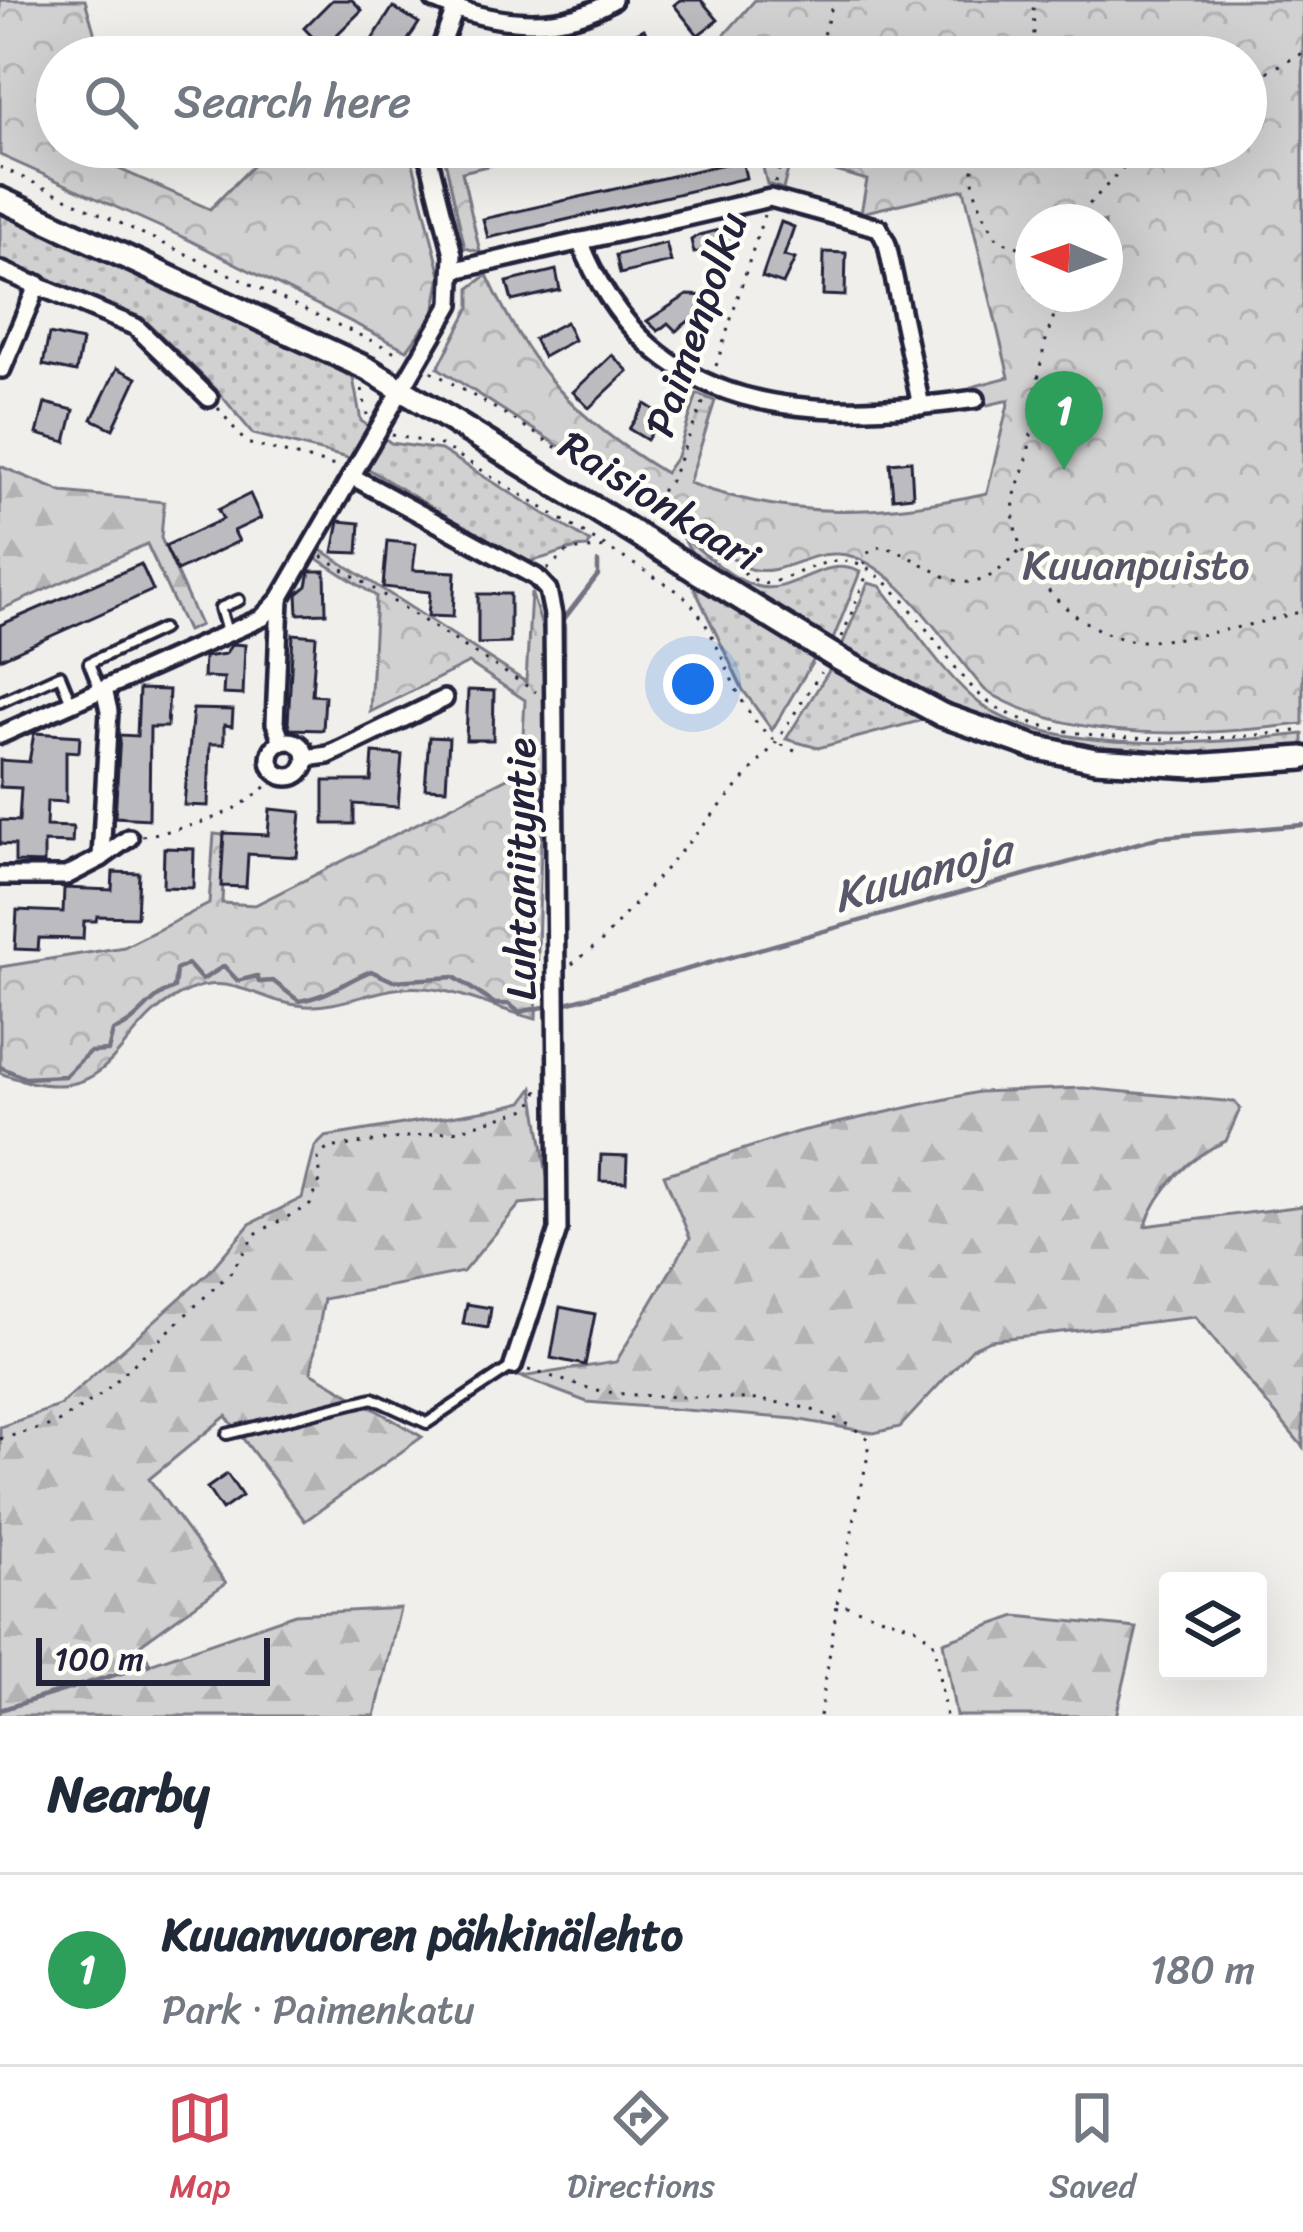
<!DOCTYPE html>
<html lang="en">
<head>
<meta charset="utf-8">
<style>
  body { margin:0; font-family:Sriracha,sans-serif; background:#f2f2f3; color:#1f2937 }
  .controls { position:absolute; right:36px; bottom:36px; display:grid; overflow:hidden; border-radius:12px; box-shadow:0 12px 48px #0002 }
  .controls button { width:108px; height:108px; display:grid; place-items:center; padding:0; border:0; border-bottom:3px solid #e0e1e3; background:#fff; color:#1f2937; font:60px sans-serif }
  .compass { position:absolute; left:1015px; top:204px; width:108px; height:108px; border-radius:50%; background:#fff; box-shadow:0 12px 48px #0002; rotate:272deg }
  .scale { position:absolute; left:36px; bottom:30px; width:234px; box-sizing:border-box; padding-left:12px; border:6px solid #22223b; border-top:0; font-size:33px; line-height:42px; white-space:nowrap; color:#22223b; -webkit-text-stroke:9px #fdfcf7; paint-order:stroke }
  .you { position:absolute; left:693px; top:684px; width:42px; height:42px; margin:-30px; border:9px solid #fff; border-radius:50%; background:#1a73e8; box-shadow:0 0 0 18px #1a73e833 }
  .badge { display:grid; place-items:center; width:78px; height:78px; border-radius:50%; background:#d1495b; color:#fff; font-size:39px; font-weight:700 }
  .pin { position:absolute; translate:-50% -99px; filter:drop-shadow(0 3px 6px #0008) }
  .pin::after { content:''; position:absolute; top:63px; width:42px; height:36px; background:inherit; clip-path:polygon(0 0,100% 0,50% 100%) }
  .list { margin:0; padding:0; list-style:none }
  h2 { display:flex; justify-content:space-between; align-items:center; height:156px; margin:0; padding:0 48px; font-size:51px }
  h2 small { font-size:39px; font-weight:400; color:#747a83 }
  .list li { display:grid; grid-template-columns:78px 1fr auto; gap:36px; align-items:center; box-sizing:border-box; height:192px; padding:0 48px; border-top:3px solid #e0e1e3 }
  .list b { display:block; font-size:45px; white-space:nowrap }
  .list p { margin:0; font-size:39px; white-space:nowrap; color:#747a83 }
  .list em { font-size:39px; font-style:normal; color:#747a83 }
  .icon { flex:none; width:66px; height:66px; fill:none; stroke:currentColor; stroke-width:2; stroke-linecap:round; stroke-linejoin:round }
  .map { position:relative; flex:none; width:1303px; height:1716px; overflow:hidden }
  .search { position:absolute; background:#fff; box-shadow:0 12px 48px #0002; left:36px; right:36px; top:36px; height:132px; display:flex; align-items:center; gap:30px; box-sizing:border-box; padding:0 42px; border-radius:66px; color:#747a83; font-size:45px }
  .sheet { height:348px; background:#fff }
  nav { display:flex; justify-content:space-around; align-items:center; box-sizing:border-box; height:168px; border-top:3px solid #e0e1e3; background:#fff; font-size:33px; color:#747a83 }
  nav a { display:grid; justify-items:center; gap:6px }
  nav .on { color:#d1495b }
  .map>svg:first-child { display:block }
  .grass { fill:url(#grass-dots); stroke:#7a7a86; stroke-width:3 }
  .forest { fill:url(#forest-firs); stroke:#7a7a86; stroke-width:3 }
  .park { fill:url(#park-crowns); stroke:#7a7a86; stroke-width:3; fill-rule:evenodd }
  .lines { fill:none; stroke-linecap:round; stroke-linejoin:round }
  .stream { stroke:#737381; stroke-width:4.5 }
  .building { fill:#bcbcc0; stroke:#22223b; stroke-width:3 }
  .lane-casing { stroke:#22223b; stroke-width:16 }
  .street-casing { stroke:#22223b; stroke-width:24 }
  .secondary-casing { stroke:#22223b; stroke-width:30 }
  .path { stroke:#22223b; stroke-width:3; stroke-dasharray:3 9; stroke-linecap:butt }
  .lane { stroke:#fdfcf7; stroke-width:8 }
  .street { stroke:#fdfcf7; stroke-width:15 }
  .secondary { stroke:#fdfcf7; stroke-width:21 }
  .labels { text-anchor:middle; stroke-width:9; stroke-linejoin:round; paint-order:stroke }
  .street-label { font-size:42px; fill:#22223b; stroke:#fdfcf7 }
  .park-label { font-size:42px; fill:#575768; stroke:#fdfcf7 }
  .water-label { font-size:45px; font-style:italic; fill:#58586a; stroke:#fdfcf7 }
</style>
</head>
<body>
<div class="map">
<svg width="1303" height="1716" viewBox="0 0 1303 1716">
  <defs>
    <pattern id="grass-dots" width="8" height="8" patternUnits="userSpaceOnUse" patternTransform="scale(3)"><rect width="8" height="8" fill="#d2d1d1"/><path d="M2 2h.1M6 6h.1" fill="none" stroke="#b4b3b4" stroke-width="1.8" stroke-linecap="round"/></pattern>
    <pattern id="forest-firs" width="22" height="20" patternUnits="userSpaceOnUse" patternTransform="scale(3)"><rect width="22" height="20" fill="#d2d1d1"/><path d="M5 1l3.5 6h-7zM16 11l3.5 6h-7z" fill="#b4b3b4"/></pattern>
    <pattern id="park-crowns" width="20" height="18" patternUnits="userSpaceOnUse" patternTransform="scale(3)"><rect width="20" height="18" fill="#d2d1d1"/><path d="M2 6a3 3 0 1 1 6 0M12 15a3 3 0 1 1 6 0" fill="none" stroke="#b4b3b4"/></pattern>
  </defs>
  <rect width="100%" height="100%" fill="#f0efec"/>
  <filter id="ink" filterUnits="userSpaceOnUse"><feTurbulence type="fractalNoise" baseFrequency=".00833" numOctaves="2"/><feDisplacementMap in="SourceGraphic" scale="24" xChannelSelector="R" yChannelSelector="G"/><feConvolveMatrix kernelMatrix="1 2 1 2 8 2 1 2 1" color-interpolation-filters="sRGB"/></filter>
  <g filter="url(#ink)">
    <g class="grass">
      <path d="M0 214 268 332 353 378 361 421 391 443 441 450 590 542 588 547C563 547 545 562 521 562L352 459 253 434 216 389 143 318 0 260Z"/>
      <path d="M680 534C702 550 732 582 760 587 795 594 822 554 860 572L832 642 693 554Z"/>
      <path d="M691 581 816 656 772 730 743 690Z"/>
      <path d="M868 583 880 586C912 624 943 676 983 706 1051 755 1223 744 1303 734V747C1188 758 1073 761 964 714 922 696 881 671 841 648Z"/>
      <path d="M832 666 923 720 818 748 786 739Z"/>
    </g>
    <g class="forest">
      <path d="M0 466 62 492 164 502 161 538 200 625 187 631 147 544 0 610Z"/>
      <path d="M533 1088 551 1201 520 1204 463 1272 324 1299 311 1372 422 1437 305 1521 226 1416 149 1479 226 1583 141 1644 150 1664 295 1614 400 1608 375 1716H0V1427L59 1406 209 1272 250 1224 302 1198 315 1147 325 1137 499 1108 523 1102Z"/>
      <path d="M1083 1088 1235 1102 1240 1109 1226 1141C1190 1156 1158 1189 1145 1226L1303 1206V1447L1195 1317 990 1340 973 1348 900 1427 874 1433 795 1419 587 1402 521 1377 616 1362 690 1238 664 1175 797 1132 978 1092Z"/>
      <path d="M1016 1616 1137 1628 1116 1716H956L943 1642Z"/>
    </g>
    <g class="park">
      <path d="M0 0H85L97 42 91 57H57V147H69L210 209 271 147H409L441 276 434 313 407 350 187 239 0 155Z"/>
      <path d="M755 0H1303V724C1203 735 1074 746 985 690 949 650 894 556 838 554 806 552 781 577 750 569L438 368 470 307V288L487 275C531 370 575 419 665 473L677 456 697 394 715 401 689 483C791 520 882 516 987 493L1009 400 975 408 971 387 1009 377 964 189 861 213 867 180 791 158 783 189 767 184 758 147H1246V57H705ZM1033 222H1105V294H1033Z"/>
      <path d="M442 147H566L462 172 480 252 465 248Z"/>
      <path d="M320 549 526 682 531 592 547 642 536 1019C493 1009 449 984 403 988 370 991 338 1008 305 1006 263 1004 233 972 190 990 109 1023 123 1119 0 1073V967L124 947 209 904 214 834 225 835 222 903 255 905 521 771 525 700 469 663 370 712 376 596 315 557Z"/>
    </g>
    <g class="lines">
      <g class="stream">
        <path d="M563 1004 1160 837 1303 825"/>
        <path d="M564 1004V619L598 575V562"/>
        <path d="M0 1067 25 1078 65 1076 89 1052 108 1051 113 1031C140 1022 148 997 174 988L176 970 188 964 202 980 224 966 238 981 257 976 259 982 273 981 299 1001C335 994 343 982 371 971L393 981 454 977 495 1004H509L519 1012 544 1007"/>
        <path d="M0 1710 150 1664"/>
      </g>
    </g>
    <g class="building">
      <path d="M332 0H352L362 10 323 48 304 28Z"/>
      <path d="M680 0H701L718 20 698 35 674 5Z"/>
      <path d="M393 7 419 23 397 57H361Z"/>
      <path d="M644 29 657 57H636L626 38Z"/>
      <path d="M742 160 746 178 488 238 483 219Z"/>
      <path d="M781 222 794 227 784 256 795 259 783 284 762 277Z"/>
      <path d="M730 227 734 244 694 253 691 240 699 235Z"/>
      <path d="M666 243 671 262 620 274 616 255Z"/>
      <path d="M824 252 846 253 845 296 823 295Z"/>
      <path d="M556 270 560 290 512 301 507 282Z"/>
      <path d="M687 295 713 296 712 312 699 313 676 331 668 323 658 331 647 321Z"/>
      <path d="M566 322 574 340 543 357 534 339Z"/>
      <path d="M49 334 82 341 76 372 43 365Z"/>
      <path d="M612 355 628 371 589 408 573 392Z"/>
      <path d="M117 368 137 378 113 429 92 419Z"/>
      <path d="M45 403 74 410 66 442 37 434Z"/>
      <path d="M645 404 662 415 647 440 629 429Z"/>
      <path d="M911 461 913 496 893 498 890 463Z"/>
      <path d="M250 494 261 518 234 531 239 541 177 571 165 546 223 519 218 510Z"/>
      <path d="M339 521 360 523 358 553 333 552Z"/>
      <path d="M387 541 416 544 413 570 455 572 453 617 428 616 430 592 383 587Z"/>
      <path d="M141 564 153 590 0 659V625Z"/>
      <path d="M310 571H325L326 613 298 614 297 594 307 586Z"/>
      <path d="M478 594H510V643L478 644Z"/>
      <path d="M293 634 316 636 312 695 325 696 323 730 290 729 288 723Z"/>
      <path d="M232 644 245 645 243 695 223 694 224 678 203 677 204 657 225 654Z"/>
      <path d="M139 689 169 690 167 727H150L149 819 115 817 120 735 137 736Z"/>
      <path d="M468 690 494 691 493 740H466Z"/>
      <path d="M193 709 233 710 232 726 224 725V744H210L208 806 184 805Z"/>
      <path d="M34 733 80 736 79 752 66 751V802L47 801 46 826 73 827 72 843 44 842V863L15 862V845L0 844V820L19 821 21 788 0 787V760L29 762Z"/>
      <path d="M429 737 449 738 446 789 425 788Z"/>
      <path d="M373 753 402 755 398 807 354 804V824H324V781H371Z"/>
      <path d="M270 809 301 812 297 857 248 854 246 887 221 886 224 833 268 835Z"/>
      <path d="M164 848 194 849 193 888 163 887Z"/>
      <path d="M113 872 139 873 137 917 97 916 96 921H84L83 939 39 938 38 950 15 949 17 910 63 912 64 888 112 890Z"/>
      <path d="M601 1155 627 1156 626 1182 600 1181Z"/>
      <path d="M467 1304 491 1308 488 1328 463 1324Z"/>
      <path d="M560 1307 595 1314 585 1365 551 1358Z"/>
      <path d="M227 1474 242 1496 222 1510 207 1488Z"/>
    </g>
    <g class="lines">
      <defs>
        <g id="lane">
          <path d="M227 632 220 608 239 600"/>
          <path d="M100 691 89 663 162 629"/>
          <path d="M0 702 60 675 71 702"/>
          <path d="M227 1434 373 1398 427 1423 511 1367"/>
        </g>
        <g id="street">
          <path d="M434 0C490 24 559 34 613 0"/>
          <path d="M437 57 455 9"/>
          <path d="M580 241C650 420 811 422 976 399"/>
          <path d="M0 270 136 327 209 398"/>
          <path d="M455 270 770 198 879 228 887 244 921 406"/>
          <path d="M2 369 38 284"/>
          <path d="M353 477 536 577 548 590 553 615 558 1230 513 1366"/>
          <path d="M280 599 275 723 282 742"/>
          <path d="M0 735 262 618 280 599 451 304 453 254 426 147"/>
          <circle cx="288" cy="759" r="18"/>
          <path d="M306 758 328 755 444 699"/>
          <path d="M101 858 129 838"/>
          <path d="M0 876H66L101 858 109 711 104 689"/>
        </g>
        <path id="secondary" d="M0 199 368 369 839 659 942 715 1034 747 1095 760 1193 766 1303 758"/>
      </defs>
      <use href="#lane" class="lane-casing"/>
      <use href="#street" class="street-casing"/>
      <use href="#secondary" class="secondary-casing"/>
      <g class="path">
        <path d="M816 57 834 0"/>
        <path d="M1026 57 1034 35 1033 0"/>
        <path d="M1246 83 1303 53"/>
        <path d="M983 147C959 175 983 213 998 240L1033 252"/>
        <path d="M0 167 402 355"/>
        <path d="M775 183 786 147"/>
        <path d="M1073 222 1142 147"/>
        <path d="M1056 294 1059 304C1037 352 1037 397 1029 448 1027 466 1016 483 1014 501 1007 562 1072 630 1130 640 1166 646 1265 622 1303 611"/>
        <path d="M716 366 764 215"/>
        <path d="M431 371 515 420 761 584C790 582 819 556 849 562 898 570 944 664 982 697 1045 752 1224 741 1303 730"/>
        <path d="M362 389 367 415"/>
        <path d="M218 408 246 443 339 467"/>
        <path d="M392 435 441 445 679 592C731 635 727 725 795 751"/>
        <path d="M645 509 671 480 705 398"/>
        <path d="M322 556 536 692"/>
        <path d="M864 565 869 552 882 546C944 564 961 615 1019 551"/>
        <path d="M547 569 568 551 608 547"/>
        <path d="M842 637 869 569"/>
        <path d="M142 836C195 827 241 815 279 774"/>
        <path d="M572 964 602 941 775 744 821 672"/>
        <path d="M528 1370C555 1376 580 1388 608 1392 689 1404 803 1383 868 1439V1455L837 1603 915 1627 933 1641 946 1716"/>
        <path d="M0 1439 55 1424 102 1394 231 1272 255 1234 310 1205 321 1179 318 1158 328 1148 459 1130 530 1108 541 1084"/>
        <path d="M820 1716 837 1605"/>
      </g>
      <use href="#lane" class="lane"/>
      <use href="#street" class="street"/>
      <use href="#secondary" class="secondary"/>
    </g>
  </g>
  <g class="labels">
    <g class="street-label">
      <text transform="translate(695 324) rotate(-71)" y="15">Paimenpolku</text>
      <text transform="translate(660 500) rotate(32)" y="15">Raisionkaari</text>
      <text transform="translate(520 869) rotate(-90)" y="15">Luhtaniityntie</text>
    </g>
    <g class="park-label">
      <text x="1136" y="579">Kuuanpuisto</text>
    </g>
    <g class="water-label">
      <text transform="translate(922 872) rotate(-16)" y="16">Kuuanoja</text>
    </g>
  </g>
</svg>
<div class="controls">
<button><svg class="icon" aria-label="layers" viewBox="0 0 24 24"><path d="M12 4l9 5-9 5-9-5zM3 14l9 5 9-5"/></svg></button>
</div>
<svg class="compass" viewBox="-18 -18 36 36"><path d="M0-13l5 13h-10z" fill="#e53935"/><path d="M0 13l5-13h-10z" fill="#747a83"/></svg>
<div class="scale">100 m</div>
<div class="you"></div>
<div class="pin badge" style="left:1064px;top:470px;background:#2e9e5b">1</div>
<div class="search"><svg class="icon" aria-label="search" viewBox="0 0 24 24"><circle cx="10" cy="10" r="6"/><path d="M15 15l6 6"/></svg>Search here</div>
</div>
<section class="sheet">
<h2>Nearby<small></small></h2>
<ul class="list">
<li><span class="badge" style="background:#2e9e5b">1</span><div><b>Kuuanvuoren pähkinälehto</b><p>Park · Paimenkatu</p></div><em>180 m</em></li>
</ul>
</section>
<nav>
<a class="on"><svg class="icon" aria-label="map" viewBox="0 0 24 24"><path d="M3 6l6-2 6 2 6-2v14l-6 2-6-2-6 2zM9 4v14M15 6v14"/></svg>Map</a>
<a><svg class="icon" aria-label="directions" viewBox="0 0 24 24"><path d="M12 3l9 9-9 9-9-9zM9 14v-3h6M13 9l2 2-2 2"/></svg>Directions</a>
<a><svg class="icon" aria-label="saved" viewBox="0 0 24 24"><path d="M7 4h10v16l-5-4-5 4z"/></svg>Saved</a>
</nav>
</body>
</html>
